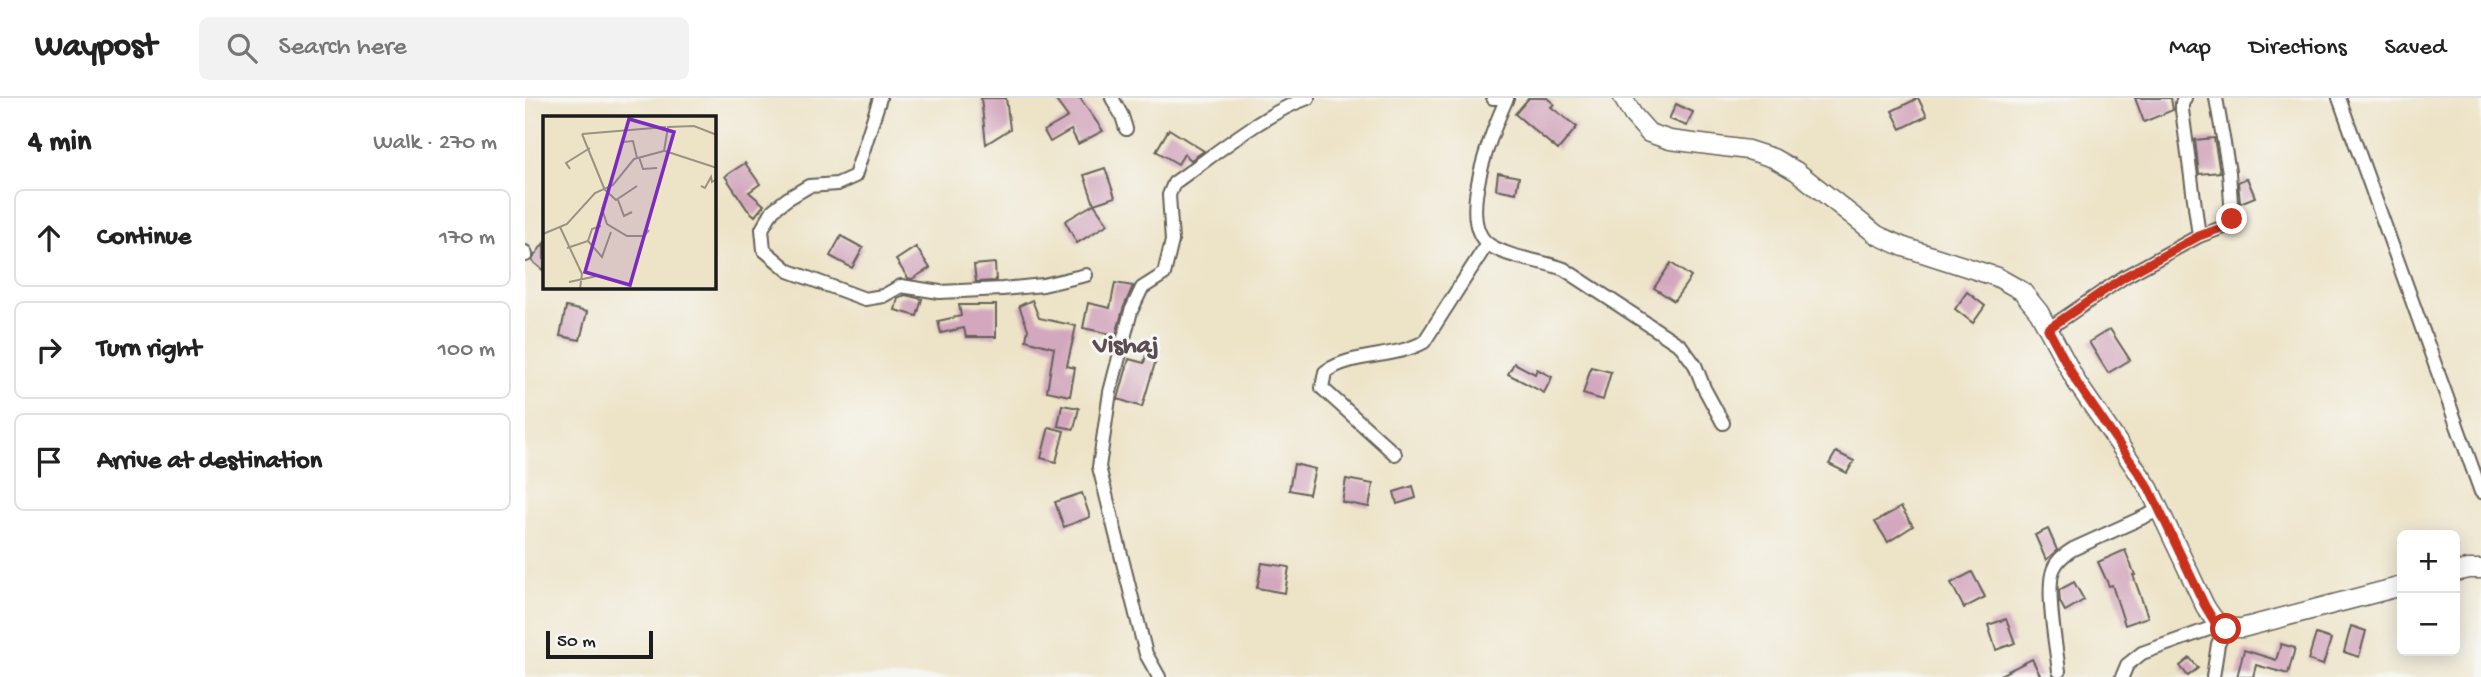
<!DOCTYPE html>
<html lang="en">
<head>
<meta charset="utf-8">
<style>
  body { margin:0; font-family:"Gochi Hand",sans-serif; background:#f2f2f2; color:#222 }
  .controls { position:absolute; right:21px; bottom:21px; display:grid; overflow:hidden; border-radius:10px; box-shadow:0 4px 18px #0003 }
  .controls button { width:63px; height:63px; display:grid; place-items:center; padding:0; border:0; border-bottom:2px solid #e0e0e0; background:#fff; color:#222; font:35px sans-serif }
  .scale { position:absolute; left:21px; bottom:18px; width:107px; box-sizing:border-box; padding-left:7px; border:4px solid #1c1c1c; border-top:0; font-size:19px; line-height:24px; white-space:nowrap; color:#1c1c1c; -webkit-text-stroke:5px #f6f6f2; paint-order:stroke }
  .stop { position:absolute; width:21px; height:21px; margin:-16px; border:5px solid #c8321e; border-radius:50%; background:#fff }
  .stop.end { background:#c8321e; border-color:#fff; box-shadow:0 2px 7px #0008 }
  .list { margin:0; padding:0; list-style:none }
  h2 { display:flex; justify-content:space-between; align-items:center; height:91px; margin:0; padding:0 28px; font-size:30px }
  h2 small { font-size:23px; font-weight:400; color:#767676 }
  .list li { display:grid; grid-template-columns:46px 1fr auto; gap:21px; align-items:center; box-sizing:border-box; height:98px; margin:0 14px 14px; padding:0 14px; border:2px solid #e0e0e0; border-radius:10px }
  .list b { display:block; font-size:26px; white-space:nowrap }
  .list em { font-size:23px; font-style:normal; color:#767676 }
  .icon { flex:none; width:38px; height:38px; fill:none; stroke:currentColor; stroke-width:2; stroke-linecap:round; stroke-linejoin:round }
  .map { position:relative; flex:none; width:1956px; height:579px; overflow:hidden }
  header { display:flex; align-items:center; gap:42px; box-sizing:border-box; height:98px; padding:0 35px; background:#fff; border-bottom:2px solid #e0e0e0 }
  header strong { font-size:33px }
  nav { display:flex; gap:38px; margin-inline-start:auto; font-size:24px }
  .search { width:490px; height:63px; background:#f2f2f2; display:flex; align-items:center; gap:18px; box-sizing:border-box; padding:0 24px; border-radius:10px; color:#767676; font-size:26px }
  main { display:flex }
  aside { flex:1; background:#fff }
  .map>svg:first-child { display:block }
  .building { fill:#d3a7be }
  .lines { fill:none; stroke-linecap:round; stroke-linejoin:round }
  .minor-casing { stroke:#656258; stroke-width:16 }
  .secondary-casing { stroke:#656258; stroke-width:21 }
  .minor { stroke:#fff; stroke-width:12 }
  .secondary { stroke:#fff; stroke-width:18 }
  .route { stroke:#c8321e; stroke-width:9 }
  .labels { text-anchor:middle; stroke-width:6; stroke-linejoin:round; paint-order:stroke }
  .quarter-label { font-size:26px; font-weight:bold; fill:#5c4d55; stroke:#f6f6f2 }
  .inset-road { fill:none; stroke:#999383; stroke-width:2 }
  .view { fill:#7b2cbf; fill-opacity:0.15; stroke:#7b2cbf; stroke-width:3.5 }
  .inset-edge { fill:none; stroke:#1c1c1c; stroke-width:3.5 }
</style>
</head>
<body>
<header>
<strong>Waypost</strong>
<div class="search"><svg class="icon" aria-label="search" viewBox="0 0 24 24"><circle cx="10" cy="10" r="6"/><path d="M15 15l6 6"/></svg>Search here</div>
<nav><a>Map</a><a>Directions</a><a>Saved</a></nav>
</header>
<main>
<aside>
<h2>4 min<small>Walk · 270 m</small></h2>
<ul class="list">
<li><svg class="icon" aria-label="ahead" viewBox="0 0 24 24"><path d="M12 20V5M6 11l6-6 6 6"/></svg><div><b>Continue</b></div><em>170 m</em></li>
<li><svg class="icon" aria-label="right" viewBox="0 0 24 24"><path d="M7 20v-9h11M14 6l5 5-5 5"/></svg><div><b>Turn right</b></div><em>100 m</em></li>
<li><svg class="icon" aria-label="arrive" viewBox="0 0 24 24"><path d="M6 21V4h12l-3 4 3 4H6"/></svg><div><b>Arrive at destination</b></div></li>
</ul>
</aside>
<div class="map">
<svg width="1956" height="579" viewBox="0 0 1956 579">
  <rect width="100%" height="100%" fill="#f6f6f2"/>
  <filter id="ink" filterUnits="userSpaceOnUse"><feTurbulence type="fractalNoise" baseFrequency=".0143" numOctaves="2"/><feDisplacementMap in="SourceGraphic" scale="14" xChannelSelector="R" yChannelSelector="G"/><feConvolveMatrix kernelMatrix="1 2 1 2 8 2 1 2 1" color-interpolation-filters="sRGB"/></filter>
  <filter id="wash" filterUnits="userSpaceOnUse"><feTurbulence type="fractalNoise" baseFrequency=".00686" numOctaves="4" result="noise"/><feDisplacementMap in="SourceGraphic" scale="28" xChannelSelector="R" yChannelSelector="G"/><feGaussianBlur stdDeviation="1.57" result="paint"/><feColorMatrix in="noise" values="0 0 0 0 0 0 0 0 0 0 0 0 0 0 0 0 0 1.4 0 .05"/><feComposite in="paint" operator="in"/></filter>
  <g filter="url(#wash)">
    <rect width="100%" height="100%" fill="#ede3c7"/>
    <g id="blocks">
      <g class="building">
        <path d="M456 0H481L485 31 461 46Z"/>
        <path d="M529 0H555L578 33 553 46 546 32 525 44 519 33 543 19Z"/>
        <path d="M1004 0H1022L1029 6 1026 9 1052 29 1033 52 990 16Z"/>
        <path d="M1393 0 1402 18 1376 31 1367 13Z"/>
        <path d="M1610 0H1646L1648 12 1619 24Z"/>
        <path d="M1151 6 1168 14 1162 28 1144 21Z"/>
        <path d="M644 31 679 53 666 62 659 56 653 66 631 53Z"/>
        <path d="M1689 40 1695 74 1674 76 1670 42Z"/>
        <path d="M220 65 235 86 224 94 239 107 230 118 222 111 200 78Z"/>
        <path d="M580 70 590 99 569 106 559 77Z"/>
        <path d="M973 75 994 79 991 95 971 91Z"/>
        <path d="M1722 80 1730 99 1715 105 1713 84Z"/>
        <path d="M569 106 583 126 552 145 540 123Z"/>
        <path d="M316 138 338 150 327 170 305 158Z"/>
        <path d="M19 145V173L7 163 10 157Z"/>
        <path d="M391 149 405 170 387 181 383 180 371 162Z"/>
        <path d="M470 165 471 183 451 184 449 167Z"/>
        <path d="M1146 165 1166 179 1149 203 1129 190Z"/>
        <path d="M590 185 608 188 598 211 591 237 558 230 563 205 585 210Z"/>
        <path d="M1442 194 1460 208 1448 225 1430 211Z"/>
        <path d="M380 197 397 201 392 218 370 212 373 200Z"/>
        <path d="M507 202 514 220 551 228 542 268 550 270 545 298 522 293 529 250 501 242 503 231 494 208Z"/>
        <path d="M434 207H471V239H441L439 230 416 235 413 223 436 218Z"/>
        <path d="M41 209 62 214 55 242 35 238Z"/>
        <path d="M1585 231 1605 262 1583 275 1564 244Z"/>
        <path d="M622 252 633 255 617 309 593 301 604 261 619 265Z"/>
        <path d="M989 265 1010 276 1012 271 1027 279 1019 295 983 276Z"/>
        <path d="M1066 269 1086 274 1078 302 1058 296Z"/>
        <path d="M537 307 554 310 549 331 533 328Z"/>
        <path d="M524 329 539 333 531 364 516 360Z"/>
        <path d="M1311 354 1329 363 1322 375 1304 366Z"/>
        <path d="M769 366 790 371 784 396 764 392Z"/>
        <path d="M821 381 848 386 844 409 817 404Z"/>
        <path d="M888 388 891 400 872 406 869 394Z"/>
        <path d="M557 395 565 419 539 429 530 404Z"/>
        <path d="M1376 409 1388 428 1363 444 1350 424Z"/>
        <path d="M1523 431 1532 452 1521 462 1510 437Z"/>
        <path d="M1600 452 1610 477H1608L1623 519 1600 527 1587 487 1584 488 1573 464Z"/>
        <path d="M737 465 764 469 760 495 732 490Z"/>
        <path d="M1447 474 1460 499 1439 510 1426 485Z"/>
        <path d="M1549 484 1559 502 1540 513 1535 504 1534 492Z"/>
        <path d="M1481 521 1490 545 1471 552 1463 527Z"/>
        <path d="M1826 528 1841 533 1834 559 1819 554Z"/>
        <path d="M1791 536 1806 541 1798 567 1783 562Z"/>
        <path d="M1756 546 1770 550 1763 576 1731 567 1728 579H1712L1719 552 1751 562Z"/>
        <path d="M1665 560 1673 570 1663 578 1655 568Z"/>
        <path d="M1507 561 1516 579H1471Z"/>
      </g>
    </g>
  </g>
  <g filter="url(#ink)">
    <use href="#blocks" fill-opacity="0" stroke="#656258" stroke-width="2"/>
    <g class="lines">
      <defs>
        <g id="minor">
          <path d="M355 0 330 78 312 86 284 88 262 101 248 112 237 131 239 152 264 173 340 201 358 198 376 188 415 194 477 191 518 187 561 177"/>
          <path d="M587 0 597 18 601 31"/>
          <path d="M968 0H982"/>
          <path d="M982 0C969 29 928 126 966 148 988 161 1015 162 1039 171L1156 248 1170 267 1179 290 1198 325"/>
          <path d="M1660 0 1657 5V12L1674 138"/>
          <path d="M1814 0 1956 394"/>
          <path d="M0 154 1 157"/>
          <path d="M1523 231 1599 179 1674 138 1702 128 1707 121 1704 74 1691 0"/>
          <path d="M870 356 797 290 800 274C829 254 868 261 899 244L962 146"/>
          <path d="M1534 573C1531 550 1520 488 1529 470 1533 461 1540 456 1548 451L1634 412"/>
          <path d="M634 579 621 556 574 369 585 294 606 213 617 190 639 176 647 143 644 97 649 85C688 58 739 15 783 0"/>
          <path d="M1597 579 1602 567 1617 555 1695 527"/>
          <path d="M1688 579 1693 546 1701 531"/>
        </g>
        <g id="secondary">
          <path d="M1098 0 1108 17 1124 35 1145 42 1223 52 1248 60 1271 73 1352 137 1379 149 1472 179 1497 193 1514 214 1552 285 1624 390 1680 508C1691 526 1695 531 1717 530L1877 488"/>
          <path d="M1930 474 1943 471H1956"/>
        </g>
      </defs>
      <use href="#minor" class="minor-casing"/>
      <use href="#secondary" class="secondary-casing"/>
      <use href="#minor" class="minor"/>
      <use href="#secondary" class="secondary"/>
    </g>
  </g>
  <g class="lines" filter="url(#ink)">
    <path class="route" d="M1701 531 1689 523 1680 508 1624 390 1552 285 1523 231 1599 179 1674 138 1702 128 1707 121"/>
  </g>
  <g class="labels">
    <g class="quarter-label">
      <text x="601" y="254">Vishaj</text>
    </g>
  </g>
  <g transform="translate(18 18)">
    <rect width="173" height="173" fill="#ede3c7"/>
    <path class="inset-road" d="M39 18 123 11M39 18 61 72M80 26 90 25 94 42M122 35 174 52M96 41 100 53 114 52M27 53 23 47 47 32M158 70 162 72 168 61 169 66 174 63M60 72 73 84 94 70M64 79 59 93 64 108 84 120H101L106 114M75 84 81 100 89 96M17 111 39 158 37 173M0 118 24 108 52 77 70 69 91 43 121 35 125 11 151 10 174 19M45 125 59 141 68 116M24 132 45 125 49 113 58 110M26 166 54 160"/>
    <path class="view" d="M86 3 131 16 87 169 42 156Z"/>
    <rect width="173" height="173" class="inset-edge"/>
  </g>
</svg>
<div class="controls">
<button>+</button>
<button>−</button>
</div>
<div class="scale">50 m</div>
<div class="stop" style="left:1701px;top:531px"></div>
<div class="stop end" style="left:1707px;top:121px"></div>
</div>
</main>
</body>
</html>
